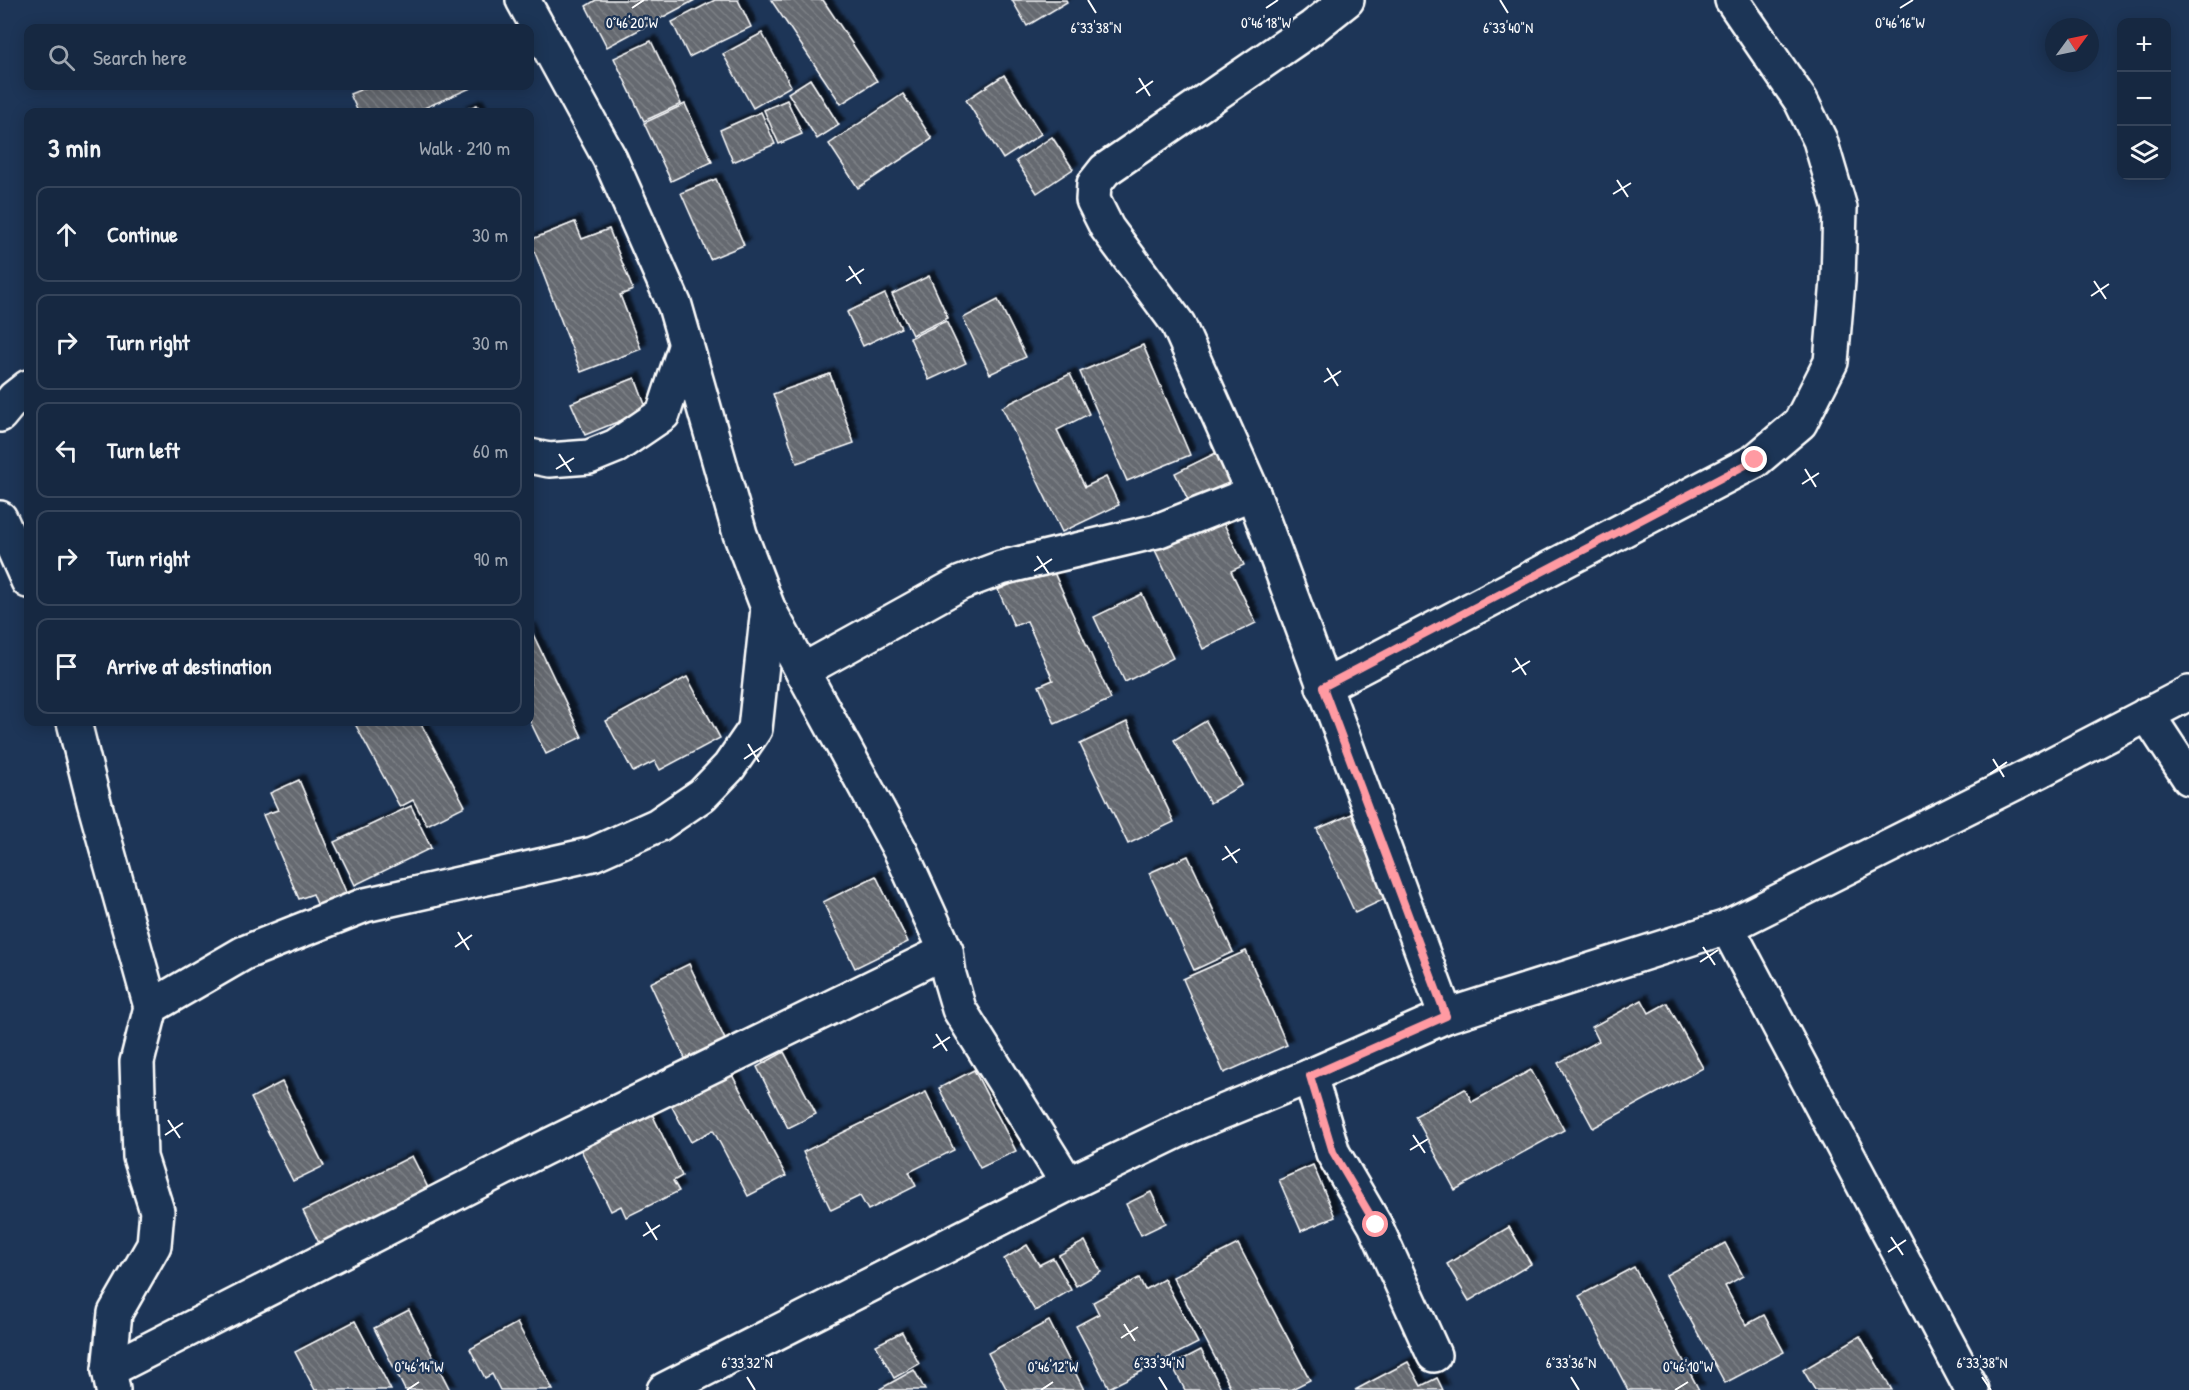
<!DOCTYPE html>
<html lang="en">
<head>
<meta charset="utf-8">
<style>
  body { margin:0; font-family:"Patrick Hand",sans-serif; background:#1f3048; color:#f1f3f6 }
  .controls { position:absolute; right:18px; top:18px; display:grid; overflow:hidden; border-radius:12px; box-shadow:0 3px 15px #0003 }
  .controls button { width:54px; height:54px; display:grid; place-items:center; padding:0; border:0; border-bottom:2px solid #35445a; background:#162841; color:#f1f3f6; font:30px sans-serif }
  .compass { position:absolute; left:2045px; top:18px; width:54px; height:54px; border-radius:50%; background:#162841; box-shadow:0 3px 15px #0003; rotate:57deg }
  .stop { position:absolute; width:18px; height:18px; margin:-14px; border:4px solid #ff9aa2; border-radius:50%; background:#fff }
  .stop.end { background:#ff9aa2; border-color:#fff; box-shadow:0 2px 6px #0008 }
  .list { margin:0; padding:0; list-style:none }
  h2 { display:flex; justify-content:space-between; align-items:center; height:78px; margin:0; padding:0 24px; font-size:26px }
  h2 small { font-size:20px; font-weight:400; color:#9ea6b1 }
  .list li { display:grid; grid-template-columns:39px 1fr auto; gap:18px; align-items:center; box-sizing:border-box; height:96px; margin:0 12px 12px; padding:0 12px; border:2px solid #35445a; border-radius:12px }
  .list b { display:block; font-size:22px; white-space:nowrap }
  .list em { font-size:20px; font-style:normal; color:#9ea6b1 }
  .icon { flex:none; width:33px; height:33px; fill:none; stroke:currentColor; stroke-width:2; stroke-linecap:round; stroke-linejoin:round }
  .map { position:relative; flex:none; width:2189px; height:1390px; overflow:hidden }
  .search { position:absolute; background:#162841; box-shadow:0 3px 15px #0003; left:24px; top:24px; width:510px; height:66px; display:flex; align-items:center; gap:15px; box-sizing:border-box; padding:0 21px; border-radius:12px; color:#9ea6b1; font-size:22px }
  .panel { position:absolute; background:#162841; box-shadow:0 3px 15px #0003; left:24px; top:108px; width:510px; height:618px; border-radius:12px }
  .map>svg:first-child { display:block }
  .building { fill:url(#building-back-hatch); stroke:#fff; stroke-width:1.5; filter:url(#shadow) }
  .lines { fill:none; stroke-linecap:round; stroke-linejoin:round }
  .street-casing { stroke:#fff; stroke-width:38 }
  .street { stroke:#1d3557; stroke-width:33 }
  .route { stroke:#ff9aa2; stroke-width:8 }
  .ticks { fill:none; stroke:#fff; stroke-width:2 }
  .ticks-label { font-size:15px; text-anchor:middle; fill:#fff; stroke:#1d3557; stroke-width:4.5; stroke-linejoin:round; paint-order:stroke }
</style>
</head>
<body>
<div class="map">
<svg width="2189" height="1390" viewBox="0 0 2189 1390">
  <defs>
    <pattern id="building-back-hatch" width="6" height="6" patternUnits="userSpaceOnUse" patternTransform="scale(1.5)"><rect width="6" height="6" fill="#656970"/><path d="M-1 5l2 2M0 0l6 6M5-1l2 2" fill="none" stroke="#7c8085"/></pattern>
    <filter id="shadow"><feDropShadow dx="5.5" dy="-5.5" stdDeviation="1.5" flood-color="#0009"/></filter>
  </defs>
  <rect width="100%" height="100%" fill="#1d3557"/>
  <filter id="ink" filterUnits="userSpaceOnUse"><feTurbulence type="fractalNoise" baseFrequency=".0167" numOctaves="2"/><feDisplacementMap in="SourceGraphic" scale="12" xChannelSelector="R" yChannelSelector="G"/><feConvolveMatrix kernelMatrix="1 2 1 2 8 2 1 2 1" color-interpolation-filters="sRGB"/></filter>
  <g filter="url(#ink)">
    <g class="building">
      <path d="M596 0H695L607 47 586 6Z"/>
      <path d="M715 0H738L751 27 689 57 672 22Z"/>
      <path d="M771 0H823L877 81 841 104Z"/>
      <path d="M1012 0H1066L1067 2 1027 26Z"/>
      <path d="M762 33 791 86 753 108 723 54Z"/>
      <path d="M651 41 681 104 644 121 614 58Z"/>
      <path d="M1004 75 1041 134 1003 159 966 100Z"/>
      <path d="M810 79 839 125 817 139 788 93Z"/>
      <path d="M370 86H473V87L415 112H358L350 94Z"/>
      <path d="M903 94 932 139 858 188 829 144Z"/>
      <path d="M787 100 802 134 779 144 764 110Z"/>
      <path d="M685 104 712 162 671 181 644 123Z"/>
      <path d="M477 105 481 112H460Z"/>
      <path d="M761 112 775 144 733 162 720 130Z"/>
      <path d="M1052 137 1073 169 1037 193 1016 161Z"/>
      <path d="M716 179 744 245 710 259 681 193Z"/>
      <path d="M575 222 582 239 609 229 633 290 620 295 641 349 581 372 530 240Z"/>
      <path d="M929 276 948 318 912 335 892 294Z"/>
      <path d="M885 294 901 328 863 346 847 312Z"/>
      <path d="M998 300 1026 357 990 374 963 318Z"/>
      <path d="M946 321 966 363 929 380 910 338Z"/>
      <path d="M1143 345 1190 455 1127 481 1080 372Z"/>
      <path d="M830 374 854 443 797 463 773 394Z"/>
      <path d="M1070 374 1089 414 1057 430 1085 487 1106 477 1119 505 1062 532 1002 407Z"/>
      <path d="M635 378 647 410 585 435 571 403Z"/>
      <path d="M1220 451 1236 485 1191 506 1175 473Z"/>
      <path d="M1220 516 1244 565 1231 571 1256 623 1203 649 1154 548Z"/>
      <path d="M1051 566 1111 699 1055 724 1039 686 1053 680 1027 621 1014 626 998 590Z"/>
      <path d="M1142 594 1173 658 1125 682 1094 617Z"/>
      <path d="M530 628 582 737 546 754 530 721Z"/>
      <path d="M687 677 720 738 660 770 655 761 633 772 606 721Z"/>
      <path d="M1206 721 1242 785 1210 803 1174 740Z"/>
      <path d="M354 722H420L465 806 427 825 413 800 400 807Z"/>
      <path d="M1127 722 1174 822 1128 844 1080 744Z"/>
      <path d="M299 780 348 897 319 909 313 894 299 899 263 815 278 810 270 793Z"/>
      <path d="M411 806 431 848 355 885 334 842Z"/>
      <path d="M1352 814 1389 897 1355 913 1317 829Z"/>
      <path d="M1188 856 1233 952 1194 970 1149 873Z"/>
      <path d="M876 876 908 942 855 968 823 902Z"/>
      <path d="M1246 951 1287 1045 1224 1073 1183 979Z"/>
      <path d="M689 964 730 1050 690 1069 650 983Z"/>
      <path d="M1642 1000 1649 1013 1667 1003 1703 1068 1593 1128 1558 1063 1599 1041 1592 1027Z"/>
      <path d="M784 1052 816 1114 788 1128 757 1067Z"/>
      <path d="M974 1070 1016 1151 980 1168 939 1088Z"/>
      <path d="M1531 1070 1564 1130 1455 1190 1415 1116 1465 1089 1472 1102Z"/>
      <path d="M731 1073 786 1176 748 1196 713 1130 691 1142 671 1105Z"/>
      <path d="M282 1082 324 1166 293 1181 251 1098Z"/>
      <path d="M926 1092 954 1150 909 1172 916 1186 868 1210 860 1196 831 1210 803 1152Z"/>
      <path d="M652 1114 682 1176 673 1181 679 1191 626 1217 621 1206 611 1211 580 1148Z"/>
      <path d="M412 1156 432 1196 323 1251 303 1211Z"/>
      <path d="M1313 1165 1335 1217 1301 1231 1279 1180Z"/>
      <path d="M1151 1192 1166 1223 1141 1235 1126 1204Z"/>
      <path d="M1509 1227 1531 1264 1469 1301 1447 1264Z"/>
      <path d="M1085 1241 1101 1272 1076 1286 1059 1255Z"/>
      <path d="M1725 1243 1743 1276 1725 1286 1746 1325 1764 1315 1784 1352 1725 1383 1666 1275Z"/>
      <path d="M1238 1244 1310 1380 1290 1390H1232L1173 1277Z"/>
      <path d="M1027 1245 1039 1265 1053 1258 1071 1290 1035 1311 1004 1259Z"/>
      <path d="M1634 1267 1699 1390H1628L1579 1296Z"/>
      <path d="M1139 1278 1145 1290 1164 1279 1198 1343 1109 1388 1076 1326 1099 1314 1093 1302Z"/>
      <path d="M409 1310 450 1390H405L374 1328Z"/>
      <path d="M355 1321 391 1390H315L295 1352Z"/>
      <path d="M1049 1321 1084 1390H1007L988 1353Z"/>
      <path d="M517 1323 553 1390H500L492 1374 485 1378 470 1349Z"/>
      <path d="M902 1332 919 1364 894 1378 876 1345Z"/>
      <path d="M1860 1336 1892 1390H1815L1803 1370Z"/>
      <path d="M1201 1350 1222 1390H1185L1172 1365Z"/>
      <path d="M1408 1362 1421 1386 1437 1378 1443 1390H1355Z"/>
      <path d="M914 1370 925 1390H880V1389Z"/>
    </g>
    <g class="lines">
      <defs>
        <g id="street">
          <path d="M523 0 610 159 675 306 740 534 768 608 901 852 946 951 949 975 959 1009 1068 1184"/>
          <path d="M1347 0 1313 27 1105 170 1094 184 1093 200 1107 228 1178 324 1253 493 1446 1016"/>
          <path d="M0 415 14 398 28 387"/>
          <path d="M530 456 549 460 589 457 616 446 663 414 686 344"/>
          <path d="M0 518 28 581"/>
          <path d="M802 671 961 583 1001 568 1157 531 1253 493"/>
          <path d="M1323 687 1755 461 1800 423 1831 362 1838 281 1840 208 1820 140 1801 101 1732 0"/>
          <path d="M2147 714 2189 778"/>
          <path d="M74 722 94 802 151 1007"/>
          <path d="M1727 927 2041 770 2189 693"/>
          <path d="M1310 1076 1333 1153 1375 1225 1434 1355"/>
          <path d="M109 1370 542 1149 946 951"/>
          <path d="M113 1390 109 1370 115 1313 154 1245 157 1211 140 1157 137 1062 151 1007 244 953 365 905 593 854 658 825 702 795 729 767 755 729 768 608"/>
          <path d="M664 1390 1068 1184 1188 1126 1310 1076 1446 1016 1727 927 1972 1390"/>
        </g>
      </defs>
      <use href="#street" class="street-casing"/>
      <use href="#street" class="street"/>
    </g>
  </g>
  <g class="lines" filter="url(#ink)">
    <path class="route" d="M1376 1225 1333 1152 1310 1076 1446 1016 1323 687 1755 460"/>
  </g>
  <path class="ticks" d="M1088 0 1096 13M1500 0 1508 13M632 8 644 0M1266 8 1278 0M1900 8 1913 0M1139 78 1150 96M1136 93 1153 81M1617 180 1628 197M1613 194 1631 183M849 266 861 284M846 281 864 269M2094 281 2106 299M2091 296 2109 284M1327 368 1338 386M1324 382 1341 371M559 454 571 472M556 469 574 458M1805 469 1816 487M1802 484 1819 473M1037 556 1049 574M1034 571 1052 559M1515 658 1526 675M1512 672 1530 661M748 744 759 762M744 759 762 747M1993 759 2004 777M1990 774 2007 762M1225 846 1237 863M1222 860 1240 849M458 932 469 950M455 947 472 935M1703 947 1715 965M1700 962 1718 950M936 1034 947 1051M933 1048 950 1037M168 1120 180 1138M165 1135 183 1123M1413 1135 1425 1153M1410 1150 1428 1139M646 1222 657 1240M643 1236 660 1225M1891 1237 1903 1255M1888 1252 1906 1240M1124 1324 1135 1341M1121 1338 1138 1327M747 1377 755 1390M1159 1377 1167 1390M1571 1377 1579 1390M1982 1377 1991 1390M407 1390 419 1382M1041 1390 1053 1382M1675 1390 1688 1382"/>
  <g class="ticks-label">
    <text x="632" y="28">0°46'20"W</text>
    <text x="1266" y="28">0°46'18"W</text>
    <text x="1900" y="28">0°46'16"W</text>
    <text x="1096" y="33">6°33'38"N</text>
    <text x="1508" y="33">6°33'40"N</text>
    <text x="747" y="1368">6°33'32"N</text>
    <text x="1159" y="1368">6°33'34"N</text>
    <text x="1571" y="1368">6°33'36"N</text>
    <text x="1982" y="1368">6°33'38"N</text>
    <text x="419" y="1372">0°46'14"W</text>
    <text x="1053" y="1372">0°46'12"W</text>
    <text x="1688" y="1372">0°46'10"W</text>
  </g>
</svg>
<div class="controls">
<button>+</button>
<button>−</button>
<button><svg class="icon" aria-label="layers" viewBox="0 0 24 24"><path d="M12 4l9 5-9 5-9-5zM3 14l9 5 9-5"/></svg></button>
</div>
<svg class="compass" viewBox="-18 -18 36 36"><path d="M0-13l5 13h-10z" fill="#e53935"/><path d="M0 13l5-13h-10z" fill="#9ea6b1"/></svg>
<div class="stop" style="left:1376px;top:1225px"></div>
<div class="stop end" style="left:1755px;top:460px"></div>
<div class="search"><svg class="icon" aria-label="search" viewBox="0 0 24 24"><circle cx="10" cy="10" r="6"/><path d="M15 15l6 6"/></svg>Search here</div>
<section class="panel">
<h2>3 min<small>Walk · 210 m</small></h2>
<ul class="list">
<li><svg class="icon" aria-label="ahead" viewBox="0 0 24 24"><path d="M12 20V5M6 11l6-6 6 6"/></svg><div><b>Continue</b></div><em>30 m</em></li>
<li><svg class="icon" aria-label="right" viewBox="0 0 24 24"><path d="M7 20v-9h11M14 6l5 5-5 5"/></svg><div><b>Turn right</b></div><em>30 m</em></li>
<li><svg class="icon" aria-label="left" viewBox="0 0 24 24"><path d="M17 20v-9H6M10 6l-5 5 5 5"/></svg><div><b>Turn left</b></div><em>60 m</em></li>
<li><svg class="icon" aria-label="right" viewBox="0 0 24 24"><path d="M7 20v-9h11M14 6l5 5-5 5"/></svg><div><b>Turn right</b></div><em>90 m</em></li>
<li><svg class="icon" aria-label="arrive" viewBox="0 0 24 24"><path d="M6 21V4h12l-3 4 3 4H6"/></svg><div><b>Arrive at destination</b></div></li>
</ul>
</section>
</div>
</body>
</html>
